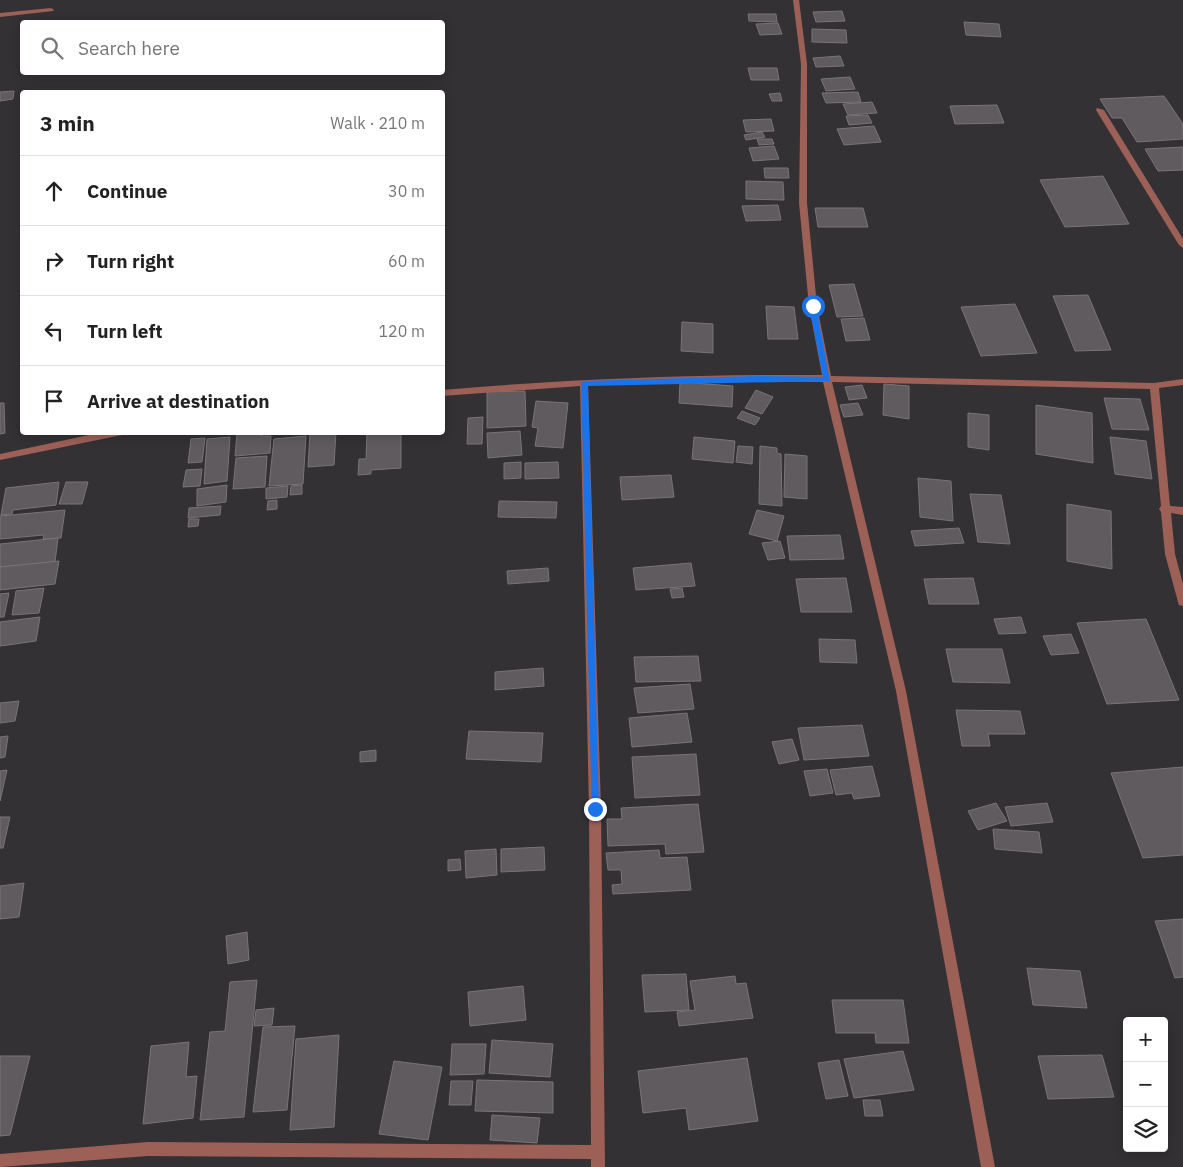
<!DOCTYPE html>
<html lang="en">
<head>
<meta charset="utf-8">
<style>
  body { margin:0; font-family:"IBM Plex Sans",sans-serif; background:#f6f6f6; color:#222 }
  .controls { position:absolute; right:15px; bottom:15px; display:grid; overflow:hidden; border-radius:5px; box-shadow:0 2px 12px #0003 }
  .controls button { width:45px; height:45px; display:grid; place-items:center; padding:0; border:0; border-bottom:1px solid #e0e0e0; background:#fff; color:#222; font:25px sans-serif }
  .stop { position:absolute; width:15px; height:15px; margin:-11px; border:4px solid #1a73e8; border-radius:50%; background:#fff }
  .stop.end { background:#1a73e8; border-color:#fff; box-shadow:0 1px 5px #0008 }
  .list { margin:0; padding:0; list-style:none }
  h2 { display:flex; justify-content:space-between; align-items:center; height:65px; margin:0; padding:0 20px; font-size:21px }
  h2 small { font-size:16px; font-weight:400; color:#767676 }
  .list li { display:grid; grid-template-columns:32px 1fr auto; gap:15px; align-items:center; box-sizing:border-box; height:70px; padding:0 20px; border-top:1px solid #e0e0e0 }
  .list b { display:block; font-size:19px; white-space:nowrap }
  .list em { font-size:16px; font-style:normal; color:#767676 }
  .icon { flex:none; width:28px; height:28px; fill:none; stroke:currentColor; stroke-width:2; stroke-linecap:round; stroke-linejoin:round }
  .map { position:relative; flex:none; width:1183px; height:1167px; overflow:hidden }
  .search { position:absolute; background:#fff; box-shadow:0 2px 12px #0003; left:20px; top:20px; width:425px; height:55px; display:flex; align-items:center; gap:12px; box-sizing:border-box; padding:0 18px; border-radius:5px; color:#767676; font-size:19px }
  .panel { position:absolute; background:#fff; box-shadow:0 2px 12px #0003; left:20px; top:90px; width:425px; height:345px; border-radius:5px }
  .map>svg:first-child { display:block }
  .building { fill:#5f5b5e; stroke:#787478 }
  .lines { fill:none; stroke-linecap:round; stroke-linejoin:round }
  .lane { fill:#9c6057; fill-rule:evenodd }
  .street { fill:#9c6057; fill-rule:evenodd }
  .route { fill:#1a73e8 }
</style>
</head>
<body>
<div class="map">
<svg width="1183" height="1167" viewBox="0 0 1183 1167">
  <rect width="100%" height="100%" fill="#343135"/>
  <g class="building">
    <path d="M842 11 845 21 816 22 813 12Z"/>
    <path d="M748 14H776L777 22 749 21Z"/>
    <path d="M964 22 999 24 1001 37 966 35Z"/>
    <path d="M778 23 782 34 760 35 756 24Z"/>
    <path d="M812 29 846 30 847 43 812 42Z"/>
    <path d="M840 56 844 66 816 67 813 58Z"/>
    <path d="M748 68H777L779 80H751Z"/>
    <path d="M850 77 855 89 826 91 821 79Z"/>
    <path d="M14 91 13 99 0 101V92Z"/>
    <path d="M858 92 861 102 826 103 822 93Z"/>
    <path d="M780 93 782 101H772L769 94Z"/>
    <path d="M1164 96 1183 124V139L1137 142 1122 118H1112L1100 99Z"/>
    <path d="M872 102 877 113 848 115 843 104Z"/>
    <path d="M997 105 1004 123 955 124 950 106Z"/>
    <path d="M868 115 872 123 849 125 846 116Z"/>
    <path d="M771 119 774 131 746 132 743 120Z"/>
    <path d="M874 126 881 142 844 145 837 129Z"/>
    <path d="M762 132 765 137 746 140 744 135Z"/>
    <path d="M757 139H772L774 144 759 145Z"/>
    <path d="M774 146 779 159 753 161 749 148Z"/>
    <path d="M1183 147V170L1158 171 1145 149Z"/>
    <path d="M764 168H788L789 178H765Z"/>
    <path d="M1103 176 1129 224 1065 227 1040 180Z"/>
    <path d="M746 181 783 182 784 200 746 199Z"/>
    <path d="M778 205 781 220 746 221 742 206Z"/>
    <path d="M815 208H863L868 227H818Z"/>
    <path d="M854 284 863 316 837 317 829 285Z"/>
    <path d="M1088 295 1111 350 1075 351 1053 296Z"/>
    <path d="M1015 304 1037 353 981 356 961 307Z"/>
    <path d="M766 306 794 307 798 339H768Z"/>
    <path d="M864 318 870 340 846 341 841 319Z"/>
    <path d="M682 322 713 324V353L681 351Z"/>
    <path d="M680 382 733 386 732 407 679 403Z"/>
    <path d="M884 384 909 386V419L883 415Z"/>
    <path d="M862 385 867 398 849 400 845 387Z"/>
    <path d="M756 390 773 397 762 414 745 408Z"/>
    <path d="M525 391 526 426 487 428V392Z"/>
    <path d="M1104 398 1140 399 1149 430 1112 429Z"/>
    <path d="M536 401 568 403 563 448 535 446 538 428 532 427Z"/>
    <path d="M0 403H4L5 433 0 434Z"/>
    <path d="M858 403 863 415 844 417 840 405Z"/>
    <path d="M1036 405 1092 413 1093 463 1036 454Z"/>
    <path d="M742 411 760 418 755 425 737 418Z"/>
    <path d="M968 413 989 415V450L968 447Z"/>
    <path d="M483 417 482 444H467L468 418Z"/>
    <path d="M520 431 522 455 488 458 487 433Z"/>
    <path d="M261 432V436H271L270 453 235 456 237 434Z"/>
    <path d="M310 432H336L334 465 308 467Z"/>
    <path d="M367 432H401V468L371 470V474L358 475 359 459H366Z"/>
    <path d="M306 436 303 484 269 486 274 439Z"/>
    <path d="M230 437 227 481 204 484 207 439Z"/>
    <path d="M694 437 735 441 733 463 692 459Z"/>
    <path d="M1110 437 1146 441 1152 479 1115 474Z"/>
    <path d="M205 438 202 462 188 463 191 439Z"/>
    <path d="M738 446 753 447 752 464 736 462Z"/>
    <path d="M760 446 777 448V453L781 454 782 506 759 504Z"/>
    <path d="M785 454 807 456V499L784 497Z"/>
    <path d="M267 456 265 487 233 489 236 458Z"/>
    <path d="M521 462V478L504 479V463Z"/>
    <path d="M558 462 559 478 525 479V463Z"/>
    <path d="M202 469 200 486 183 487 186 470Z"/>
    <path d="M671 475 674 497 622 500 620 477Z"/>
    <path d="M918 478 951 481 953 521 920 517Z"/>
    <path d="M59 482 56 505 13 510 12 514 1 515 6 488Z"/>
    <path d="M66 482H88L82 504H59Z"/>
    <path d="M227 485 226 502 197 506V489Z"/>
    <path d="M302 485V494L290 495 291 486Z"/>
    <path d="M288 486 287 497 266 499V488Z"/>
    <path d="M970 494 1001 495 1010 544 978 542Z"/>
    <path d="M277 500V509L267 510 268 501Z"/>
    <path d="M499 501 557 502 556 518 498 517Z"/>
    <path d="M1067 504 1111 511 1112 569 1067 561Z"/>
    <path d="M221 506 220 515 188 518 189 508Z"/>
    <path d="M65 510 61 538 43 539 44 535 0 539V516Z"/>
    <path d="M757 510 784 516 777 541 749 534Z"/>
    <path d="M189 519H199L198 526 188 527Z"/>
    <path d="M959 528 964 543 915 546 911 531Z"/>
    <path d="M840 535 844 559 790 560 787 536Z"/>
    <path d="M58 538 55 562 0 567V544Z"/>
    <path d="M780 541 785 558 768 560 762 543Z"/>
    <path d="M59 561 55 584 0 590V567Z"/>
    <path d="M691 563 695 586 636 590 633 568Z"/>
    <path d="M548 568 549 581 508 584 507 571Z"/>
    <path d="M846 578 852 612H801L796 579Z"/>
    <path d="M973 578 979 604H929L924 579Z"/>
    <path d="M44 588 39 613 12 615 16 591Z"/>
    <path d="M682 588 684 597 672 598 670 589Z"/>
    <path d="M9 593 4 617H0V594Z"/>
    <path d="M40 617 36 641 0 646V622Z"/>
    <path d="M1021 617 1026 633 999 634 994 619Z"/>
    <path d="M1146 619 1179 700 1107 704 1077 623Z"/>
    <path d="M1071 634 1079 653 1051 655 1043 636Z"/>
    <path d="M819 639 855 640 857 663 820 662Z"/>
    <path d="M946 649H1002L1010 683 953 682Z"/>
    <path d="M698 656 701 681 636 682 634 657Z"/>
    <path d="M543 668 544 686 495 690V672Z"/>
    <path d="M690 684 694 709 638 713 634 688Z"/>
    <path d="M19 701 15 721 0 723V703Z"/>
    <path d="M956 710 1020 711 1025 734H988L990 746H962Z"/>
    <path d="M687 713 692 742 632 747 629 718Z"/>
    <path d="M862 725 869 756 804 760 798 728Z"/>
    <path d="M469 731 543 733 541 762 466 759Z"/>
    <path d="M8 736 5 757 0 758V737Z"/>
    <path d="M792 739 799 760 779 764 772 742Z"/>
    <path d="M376 750V761L360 762V752Z"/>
    <path d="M696 754 700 795 635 798 632 757Z"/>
    <path d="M872 766 880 796 854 799 852 793 836 795 830 770Z"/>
    <path d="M1183 767V855L1143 858 1111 773Z"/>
    <path d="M827 769 833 793 810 796 804 771Z"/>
    <path d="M7 770 0 801V771Z"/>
    <path d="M996 803 1007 821 978 830 968 811Z"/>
    <path d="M1047 803 1053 822 1011 826 1005 807Z"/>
    <path d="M698 804 704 852 666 854 665 844 608 846 607 819H622L621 808Z"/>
    <path d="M0 817H10L3 848H0Z"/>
    <path d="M993 829 1039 832 1042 853 995 849Z"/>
    <path d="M544 847 545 870 501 872V849Z"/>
    <path d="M496 849 497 875 466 878 465 851Z"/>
    <path d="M659 850 660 858 687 857 691 890 613 894 612 885 622 884 621 870H608L606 853Z"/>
    <path d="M460 859 461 870 448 871V860Z"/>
    <path d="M24 883 19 917 0 919V886Z"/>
    <path d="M1183 919V977L1175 978 1155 921Z"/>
    <path d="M247 932 249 960 228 964 226 936Z"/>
    <path d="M1027 968 1080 971 1087 1008 1033 1005Z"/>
    <path d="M686 974 689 1010 645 1012 642 975Z"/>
    <path d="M735 976 736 984 746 983 753 1018 679 1026 677 1012 695 1010 690 981Z"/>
    <path d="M257 980 244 1117 200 1120 210 1032 225 1031 230 982Z"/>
    <path d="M523 986 526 1020 470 1026 468 992Z"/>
    <path d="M832 1000H903L909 1043H876L875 1033H836Z"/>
    <path d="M274 1008 272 1025 254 1026 256 1010Z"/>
    <path d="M295 1026 287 1110 253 1112 263 1027Z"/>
    <path d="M339 1035 334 1127 290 1130 296 1039Z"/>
    <path d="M492 1040 553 1044 550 1077 489 1073Z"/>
    <path d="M189 1042 186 1077 197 1076 193 1118 143 1124 151 1046Z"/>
    <path d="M452 1044H486L484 1074 450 1075Z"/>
    <path d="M903 1051 914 1090 854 1098 844 1059Z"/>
    <path d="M1102 1055 1114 1097 1048 1099 1038 1056Z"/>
    <path d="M0 1056H30L10 1135 0 1136Z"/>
    <path d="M747 1058 758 1121 689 1130 686 1108 643 1113 638 1071Z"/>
    <path d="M839 1060 848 1096 826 1099 818 1063Z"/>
    <path d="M394 1061 442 1067 428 1140 379 1134Z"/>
    <path d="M477 1080 553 1082V1113L475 1111Z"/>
    <path d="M451 1081H473L471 1105H449Z"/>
    <path d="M863 1100H880L883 1116H865Z"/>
    <path d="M492 1115 540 1118 537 1143 490 1140Z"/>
  </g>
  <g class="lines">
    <path class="lane" d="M51 8 54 10 53 11 0 17V13Z"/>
    <g class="street">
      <path d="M793 0H799L807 64V203L817 306 831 376 1154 383 1183 379V385L1159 388 1170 506 1183 507V515L1171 513 1175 554 1183 584V606L1179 605 1178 602 1165 554 1161 512 1159 509 1161 506 1150 389 832 382 906 691 995 1167H981L896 691 823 382C745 381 667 381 588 385L601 809 605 1167H591V1159L148 1156 0 1167V1154L148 1142 591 1145 589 809 580 386 442 396V390C569 379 695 374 822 375L809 306 799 203 801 64Z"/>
      <path d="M1097 108 1104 110 1183 239V248L1179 245 1096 110Z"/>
      <path d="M103 432H126L122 435 0 460V454Z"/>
    </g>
  </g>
  <path class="route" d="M813 304 816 306 830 381 588 386 599 809 595 813 592 812 581 383 584 381 759 376 823 377 809 306Z"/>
</svg>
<div class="controls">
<button>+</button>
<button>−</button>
<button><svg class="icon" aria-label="layers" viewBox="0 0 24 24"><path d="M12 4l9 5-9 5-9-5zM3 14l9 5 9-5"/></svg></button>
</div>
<div class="stop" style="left:813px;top:306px"></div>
<div class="stop end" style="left:595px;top:809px"></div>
<div class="search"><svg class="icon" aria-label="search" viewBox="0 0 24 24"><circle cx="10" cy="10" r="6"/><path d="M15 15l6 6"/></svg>Search here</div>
<section class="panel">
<h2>3 min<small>Walk · 210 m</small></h2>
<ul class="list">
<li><svg class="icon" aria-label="ahead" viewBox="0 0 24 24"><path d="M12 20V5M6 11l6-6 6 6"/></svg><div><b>Continue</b></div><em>30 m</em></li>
<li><svg class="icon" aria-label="right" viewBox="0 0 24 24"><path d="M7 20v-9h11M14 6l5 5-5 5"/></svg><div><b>Turn right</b></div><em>60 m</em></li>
<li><svg class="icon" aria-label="left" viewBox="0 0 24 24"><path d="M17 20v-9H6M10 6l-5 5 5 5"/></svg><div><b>Turn left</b></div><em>120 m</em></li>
<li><svg class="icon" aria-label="arrive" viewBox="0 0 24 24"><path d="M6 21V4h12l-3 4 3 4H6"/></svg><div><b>Arrive at destination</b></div></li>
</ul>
</section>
</div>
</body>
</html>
